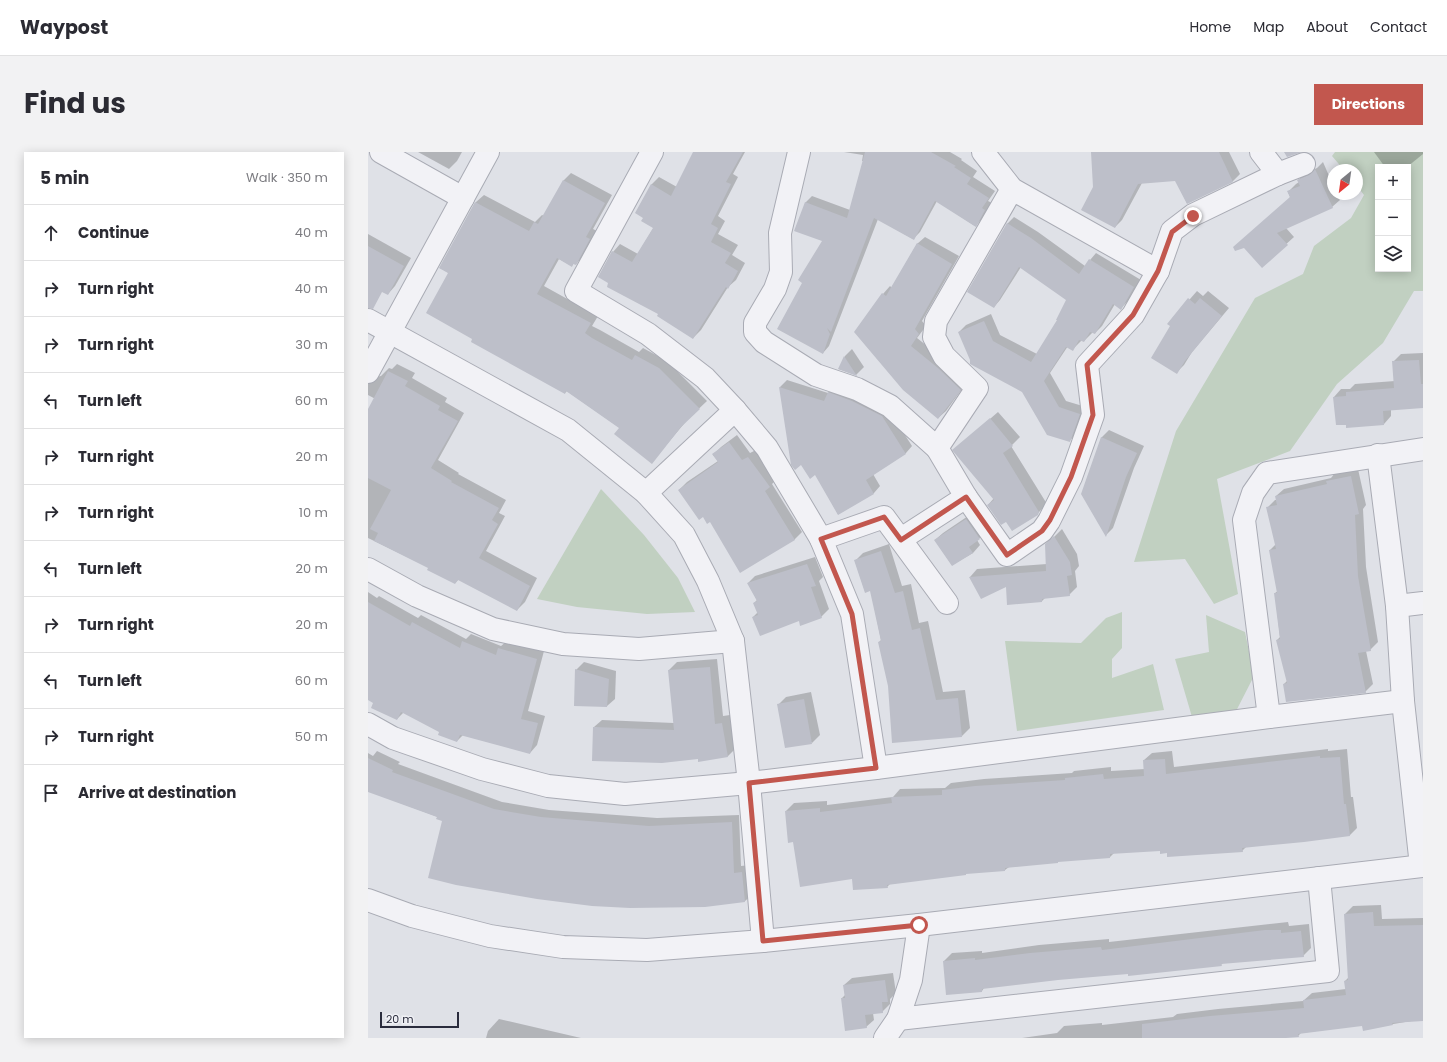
<!DOCTYPE html>
<html lang="en">
<head>
<meta charset="utf-8">
<style>
  body { margin:0; font-family:Poppins,sans-serif; background:#f2f2f3; color:#2b2b33 }
  .controls { position:absolute; right:12px; top:12px; display:grid; overflow:hidden; border-radius:0px; box-shadow:0 2px 10px #0003 }
  .controls button { width:36px; height:36px; display:grid; place-items:center; padding:0; border:0; border-bottom:1px solid #e1e1e2; background:#fff; color:#2b2b33; font:20px sans-serif }
  .compass { position:absolute; left:959px; top:12px; width:36px; height:36px; border-radius:50%; background:#fff; box-shadow:0 2px 10px #0003; rotate:209deg }
  .scale { position:absolute; left:12px; bottom:10px; width:79px; box-sizing:border-box; padding-left:4px; border:2px solid #2a2c3d; border-top:0; font-size:11px; line-height:14px; white-space:nowrap; color:#2a2c3d; -webkit-text-stroke:3px #eff0f5; paint-order:stroke }
  .stop { position:absolute; width:12px; height:12px; margin:-9px; border:3px solid #c2574e; border-radius:50%; background:#fff }
  .stop.end { background:#c2574e; border-color:#fff; box-shadow:0 1px 4px #0008 }
  .list { margin:0; padding:0; list-style:none }
  h2 { display:flex; justify-content:space-between; align-items:center; height:52px; margin:0; padding:0 16px; font-size:17px }
  h2 small { font-size:13px; font-weight:400; color:#7c7c81 }
  .list li { display:grid; grid-template-columns:26px 1fr auto; gap:12px; align-items:center; box-sizing:border-box; height:56px; padding:0 16px; border-top:1px solid #e1e1e2 }
  .list b { display:block; font-size:15px; white-space:nowrap }
  .list em { font-size:13px; font-style:normal; color:#7c7c81 }
  .icon { flex:none; width:22px; height:22px; fill:none; stroke:currentColor; stroke-width:2; stroke-linecap:round; stroke-linejoin:round }
  .map { position:relative; flex:none; width:1055px; height:886px; overflow:hidden; border-radius:0px }
  header { display:flex; align-items:center; gap:24px; box-sizing:border-box; height:56px; padding:0 20px; background:#fff; border-bottom:1px solid #e1e1e2 }
  header strong { font-size:19px }
  nav { display:flex; gap:22px; margin-inline-start:auto; font-size:14px }
  .intro { display:flex; align-items:center; justify-content:space-between; box-sizing:border-box; height:96px; padding:0 24px }
  h1 { margin:0; font-size:28px }
  .button { padding:10px 18px; border-radius:0px; background:#c2574e; color:#fff; font-size:14px; font-weight:700 }
  main { display:flex; gap:24px; padding:0 24px }
  aside { flex:1; background:#fff; border-radius:0px; box-shadow:0 2px 10px #0003 }
  .map>svg:first-child { display:block }
  .green { fill:#c1d0c1; fill-rule:evenodd }
  .shadow { fill:#0003 }
  .building { fill:#bdbfc9 }
  .lines { fill:none; stroke-linecap:round; stroke-linejoin:round }
  .minor-casing { stroke:#a9abb4; stroke-width:24 }
  .minor { stroke:#f2f2f6; stroke-width:22 }
  .route { stroke:#c2574e; stroke-width:5 }
</style>
</head>
<body>
<header>
<strong>Waypost</strong>
<nav><a>Home</a><a>Map</a><a>About</a><a>Contact</a></nav>
</header>
<div class="intro"><h1>Find us</h1><a class="button">Directions</a></div>
<main>
<aside>
<h2>5 min<small>Walk · 350 m</small></h2>
<ul class="list">
<li><svg class="icon" aria-label="ahead" viewBox="0 0 24 24"><path d="M12 20V5M6 11l6-6 6 6"/></svg><div><b>Continue</b></div><em>40 m</em></li>
<li><svg class="icon" aria-label="right" viewBox="0 0 24 24"><path d="M7 20v-9h11M14 6l5 5-5 5"/></svg><div><b>Turn right</b></div><em>40 m</em></li>
<li><svg class="icon" aria-label="right" viewBox="0 0 24 24"><path d="M7 20v-9h11M14 6l5 5-5 5"/></svg><div><b>Turn right</b></div><em>30 m</em></li>
<li><svg class="icon" aria-label="left" viewBox="0 0 24 24"><path d="M17 20v-9H6M10 6l-5 5 5 5"/></svg><div><b>Turn left</b></div><em>60 m</em></li>
<li><svg class="icon" aria-label="right" viewBox="0 0 24 24"><path d="M7 20v-9h11M14 6l5 5-5 5"/></svg><div><b>Turn right</b></div><em>20 m</em></li>
<li><svg class="icon" aria-label="right" viewBox="0 0 24 24"><path d="M7 20v-9h11M14 6l5 5-5 5"/></svg><div><b>Turn right</b></div><em>10 m</em></li>
<li><svg class="icon" aria-label="left" viewBox="0 0 24 24"><path d="M17 20v-9H6M10 6l-5 5 5 5"/></svg><div><b>Turn left</b></div><em>20 m</em></li>
<li><svg class="icon" aria-label="right" viewBox="0 0 24 24"><path d="M7 20v-9h11M14 6l5 5-5 5"/></svg><div><b>Turn right</b></div><em>20 m</em></li>
<li><svg class="icon" aria-label="left" viewBox="0 0 24 24"><path d="M17 20v-9H6M10 6l-5 5 5 5"/></svg><div><b>Turn left</b></div><em>60 m</em></li>
<li><svg class="icon" aria-label="right" viewBox="0 0 24 24"><path d="M7 20v-9h11M14 6l5 5-5 5"/></svg><div><b>Turn right</b></div><em>50 m</em></li>
<li><svg class="icon" aria-label="arrive" viewBox="0 0 24 24"><path d="M6 21V4h12l-3 4 3 4H6"/></svg><div><b>Arrive at destination</b></div></li>
</ul>
</aside>
<div class="map">
<svg width="1055" height="886" viewBox="0 0 1055 886">
  <rect width="100%" height="100%" fill="#dfe1e7"/>
  <g class="green">
    <path d="M967 0H1055V139H1046L1015 191 969 232 922 299 849 327 870 442 846 452 817 407 766 410 808 279 887 146 935 122 946 94 983 66 996 43 989 34V18H976L964 4ZM1010 15H1040V117H1010Z"/>
    <path d="M233 337 276 383 310 426 327 460 279 462 209 455 169 447Z"/>
    <path d="M754 460V496L744 507V526L785 512 796 558 649 579 637 489 713 491 738 466Z"/>
    <path d="M838 463 877 480 886 524 866 563 824 565 807 507 841 500Z"/>
  </g>
  <g class="shadow">
    <path d="M50 0H94L89 9 81 17Z"/>
    <path d="M326 0H377L365 22 370 25 350 64 357 69 350 82 370 93 364 103 377 111 368 128 360 135 333 178 325 186 245 100 252 92 270 102 286 75 283 33 291 25 309 35Z"/>
    <path d="M476 0H582L594 7 593 8 609 19 605 25 627 39 620 49 624 51 614 67 607 74 569 49 552 80 545 87 510 67 461 194 455 201 436 130 456 89 437 51 444 44 482 58 496 9H494L495 3Z"/>
    <path d="M724 0H861L872 22 865 29 819 51 808 28 774 31 754 68 747 75 726 35Z"/>
    <path d="M1006 0H1055V2L1039 15H1017Z"/>
    <path d="M955 10 965 33V42H969L972 48 964 55 918 76 926 85 894 114 922 45 920 40 928 32 931 30 930 28 938 21 949 16Z"/>
    <path d="M203 21 244 43 225 77 229 79 215 104 208 112 206 111 204 114 191 107 176 134 230 164 224 174 232 178 271 200 275 196 299 209 339 249 320 267 284 310 252 276 199 239 197 241 106 186 81 121 72 116 108 50 116 43 167 70 174 63 176 64 196 28Z"/>
    <path d="M646 65 670 80 717 114 728 101 773 128 760 149 753 156 747 152 734 174 727 181 725 180 716 189 714 188 705 197 700 194 682 221 698 249 718 255 709 282 702 288 655 239 603 208 591 180 598 173 623 162 632 183 669 202 690 168 700 148 653 115 632 148 626 155 639 72Z"/>
    <path d="M0 82 43 106 27 134 20 142 0 131Z"/>
    <path d="M557 85 591 104 554 169 558 174 549 186 578 209 599 230 578 259 570 266 515 142 522 134 524 136 549 92Z"/>
    <path d="M829 139 835 144 840 139 861 156 824 200 816 213 808 221 804 174 801 171Z"/>
    <path d="M484 197 496 215 488 223 471 217 477 204Z"/>
    <path d="M1055 201V255L1023 257V264L1016 272 966 245 973 237H982L987 232 1027 229 1025 210 1033 202Z"/>
    <path d="M29 212 47 221 44 226 79 246 77 250 96 261 70 308 91 321 90 322 138 348 131 361 137 364 118 399 169 426 157 450 149 458 91 427 87 431 62 416 0 386V279L15 251 0 243V222L8 225 13 224 21 216 24 217Z"/>
    <path d="M419 228 460 241 467 234 521 258 544 294 538 301 505 322 512 334 506 341 470 362 448 322 434 312H424L412 235Z"/>
    <path d="M630 260 652 285 643 294 679 352 669 362 639 368 620 353 626 346 586 298Z"/>
    <path d="M741 278 776 294 766 316 745 376 738 383 733 286Z"/>
    <path d="M369 283 382 301 388 298 409 327 404 332 434 380 426 388 343 368 335 364 311 338 319 330 350 309 345 303 353 295Z"/>
    <path d="M990 317 998 353 995 357 998 415 1010 490 1002 498 998 499 1005 532 997 540 916 532 920 528 909 488 912 485 907 441 910 439 902 398 908 392 899 356 907 348H909L908 344 916 337 963 326 967 321Z"/>
    <path d="M606 360 620 379 609 388 612 393 605 401 584 413 567 388 575 381Z"/>
    <path d="M694 377 709 402 711 414 707 419 709 435 701 443 677 446 674 449 639 434 614 445 602 425 609 417 679 412 686 385Z"/>
    <path d="M521 392 534 434 543 432 551 471 560 469 575 540 597 538 602 576 594 584 521 534 511 490 513 488 503 438 487 409 495 401Z"/>
    <path d="M447 405 455 425 451 429 461 457 453 465 431 467 385 465 390 460 386 451 389 448 380 431 387 424Z"/>
    <path d="M0 440 9 446 11 444 50 466 53 463 98 487 103 482 133 494 139 489 176 499 160 559 177 564 169 593 162 601 95 583 89 589 36 560 29 567 7 551 0 543Z"/>
    <path d="M349 507 355 564 362 563 367 597 360 604 331 605 226 575 234 568 306 571 301 518 309 510Z"/>
    <path d="M216 510 248 519 247 547 239 554 207 553 208 518Z"/>
    <path d="M443 540 452 583 444 591 410 553 418 545Z"/>
    <path d="M960 597V599L979 597 983 645H985L989 676 982 683 879 694 874 699 800 700 793 698 747 700 742 705 691 709 641 715 637 718 598 721 522 732 519 735 485 726 426 689 418 659 426 651 459 649V653L525 645 532 637 577 636 583 631 616 627 704 621 706 619 743 615V619L777 617 776 608 784 601 804 599 806 615Z"/>
    <path d="M9 599 32 610 30 612 134 650 181 658 289 666 371 663 373 714 382 713 385 742 377 749 337 754 75 668 70 665 0 639V601L5 604Z"/>
    <path d="M1013 753 1014 767 1055 766V867L996 877 995 873 933 881 930 884 905 886H654L689 881 696 874 734 871V873L805 865 809 862 850 857 935 849 944 841 978 837 977 829 981 825 977 762 985 754Z"/>
    <path d="M920 770 921 774 941 772 943 796 935 804 855 811 853 813 690 827 616 836 614 839 576 809 584 801 614 799V801L671 793 741 787V790Z"/>
    <path d="M525 821 528 841 522 847V852L514 860 505 861 506 868 498 875 474 846 477 843 476 833 484 826Z"/>
    <path d="M131 867 213 886H118L120 879Z"/>
  </g>
  <g class="building">
    <path d="M325 0H375L358 30 363 32 343 72 350 76 343 90 363 101 357 111 370 119 360 137 358 135 325 187 289 164 290 162 239 135 240 131 230 125 244 99 264 110 285 76 273 69 275 66 267 61 283 32 303 44Z"/>
    <path d="M497 0H563L588 14 586 15 603 26 599 32 621 46 614 56 617 58 608 75 567 49 546 88 506 66 463 180 459 176 462 182 455 202 409 177 434 131 430 128 454 89 426 79 437 50 479 66Z"/>
    <path d="M723 0H851L865 30 819 52 807 29 770 32 747 76 713 58 725 35Z"/>
    <path d="M916 0H934L919 5Z"/>
    <path d="M947 17 965 56 909 81 920 93 894 116 876 96 867 99 865 95 922 45 919 39 932 34 929 28 941 23Z"/>
    <path d="M195 28 237 51 218 85 222 87 208 113 205 112 204 115 189 106 169 142 223 171 217 181 224 186 264 208 267 203 291 216 332 257 313 275 284 312 246 282 251 276 198 239 197 242 103 190 104 187 58 161 80 121 71 116 107 50 161 79 166 70 170 72Z"/>
    <path d="M639 71 663 86 711 122 721 107 766 135 753 158 745 152 727 182 722 180 716 190 711 188 705 199 698 195 676 229 691 255 712 262 702 290 679 283 654 240 602 212V208L590 180 616 169 625 189 663 210 689 168H688L698 148 651 115 626 156 599 140Z"/>
    <path d="M549 91 584 112 547 177 551 182 543 194 570 216 593 238 570 267 535 238 486 180 514 141 518 144Z"/>
    <path d="M0 94 36 114 20 143 14 140 5 157 0 156Z"/>
    <path d="M820 146 827 152 832 146 854 164 817 209 809 222 783 206 802 174 799 172Z"/>
    <path d="M476 204 489 224 470 217Z"/>
    <path d="M1051 208 1053 232H1055V256L1015 259 1016 273 978 276V273H968L965 245 978 244V240L1026 236 1024 209Z"/>
    <path d="M20 219 40 229 37 234 72 254 70 258 90 269 63 316 84 329 83 330 131 356 124 368 130 372 111 406 162 434 149 459 90 428 87 432 59 418 60 416 6 389 10 381 2 377 23 338 0 326V257Z"/>
    <path d="M411 235 456 249 460 240 484 249 514 264 538 302 498 328 506 342 470 363 447 323 442 327 433 313 427 318 423 313Z"/>
    <path d="M622 266 645 294 635 301 671 360 670 363 644 379 638 370 633 373 619 353 626 348 584 298Z"/>
    <path d="M733 285 769 301 758 325 738 385 713 342Z"/>
    <path d="M361 290 374 308 380 305 402 335 397 339 427 388 372 421 342 370 339 372 335 365 331 368 310 338 350 310 344 302Z"/>
    <path d="M983 324 991 362 987 363 990 424 1003 499 990 501 998 541 918 550 915 532 919 531 908 488 912 487 906 441H909L901 398 908 397 898 355 909 353 907 344 959 332 958 329Z"/>
    <path d="M598 367 612 387 601 395 605 401 584 414 566 388Z"/>
    <path d="M686 384 702 410 704 423 699 424 702 444 674 447V450L639 453 638 435 613 447 601 425 678 419 677 392Z"/>
    <path d="M513 399 527 441 535 439 544 478 552 476 568 548 590 546 594 585 524 591 520 534 510 490 513 489 502 439 497 441 486 408Z"/>
    <path d="M439 412 448 434 443 435 454 466 432 474 431 469 392 484 384 465 390 463 385 451 389 449 379 431Z"/>
    <path d="M0 450 42 474 44 470 92 496 94 489 128 503 130 496 169 507 153 567 170 571 162 602 92 583 89 590 70 583 71 580 33 560 29 568 3 556 5 551 0 548Z"/>
    <path d="M342 515 347 572 354 571 360 605 330 610V607L294 611 224 609 225 575 306 578 300 518Z"/>
    <path d="M207 517 241 527 239 555 206 554Z"/>
    <path d="M436 547 444 592 417 596 409 552Z"/>
    <path d="M952 604V606L972 605 976 652H978L982 684 936 690 874 696 875 700 829 703 799 705V701L792 702V699L742 702V706L690 710V711L637 716V719L598 722V723L519 733 520 736 485 738 484 727 432 735 425 690 420 691 417 659 452 656V660L524 651 523 645 574 643V638L607 634 697 628V626L735 622 736 627 776 624 775 608 797 607 798 622Z"/>
    <path d="M0 606 25 618 24 620 126 657 173 665 281 674 364 670 366 721 374 720 377 750 337 755 262 756 224 754 169 747 88 733 60 726 74 669 68 667 69 665 0 640Z"/>
    <path d="M1005 760 1006 774 1055 773V869L1024 871 1025 873 995 879 994 874 930 882 931 885 918 886H774V872L842 864 936 856 935 848 978 843 976 829 980 828 976 762Z"/>
    <path d="M897 778H913V781L933 779 936 805 853 812 854 814 760 824V822L690 828 614 837V840L578 843 575 809 607 806V808L662 801 733 795 734 798Z"/>
    <path d="M517 828 520 850H514L515 861 497 863 499 876 477 879 473 846H477L475 833Z"/>
  </g>
  <g class="lines">
    <defs>
      <g id="minor">
        <path d="M13 0 95 46"/>
        <path d="M284 0 208 139 280 182 337 226 367 258 399 296 453 387 484 462 508 616"/>
        <path d="M431 0 412 81 413 120 407 137 387 171V180L396 190 448 223 489 237 522 254 569 296 609 236 576 204 566 185 568 169 644 37"/>
        <path d="M615 0 644 37 790 119"/>
        <path d="M893 0 910 22"/>
        <path d="M0 168 200 278 278 341 316 383 340 429 365 489 381 631 395 789"/>
        <path d="M0 220 120 0"/>
        <path d="M569 296 598 345 639 403 674 379 681 369 703 325 725 263 719 213 765 163 790 119 804 79 825 63 910 22 936 12"/>
        <path d="M1010 303 1029 454 1035 549 1053 714"/>
        <path d="M278 341 367 258"/>
        <path d="M453 387 516 365 579 451"/>
        <path d="M533 387 598 345"/>
        <path d="M0 417 49 444 125 477 195 492 271 497 365 489"/>
        <path d="M1029 454 1055 451"/>
        <path d="M901 565 876 368 885 341 899 321 1055 297"/>
        <path d="M0 572 25 586 114 617 180 634 257 642 381 631 508 616 901 565 1035 549"/>
        <path d="M0 748 44 764 122 784 195 795 279 798 395 789 551 773 1055 714"/>
        <path d="M530 867 960 819 951 726"/>
        <path d="M517 886 530 867 543 828 551 773"/>
      </g>
    </defs>
    <use href="#minor" class="minor-casing"/>
    <use href="#minor" class="minor"/>
  </g>
  <g class="lines">
    <path class="route" d="M551 773 395 789 381 631 508 616 484 462 453 387 516 365 533 388 598 345 639 403 674 379 682 368 703 325 725 263 719 213 765 163 790 119 804 80 825 64"/>
  </g>
</svg>
<div class="controls">
<button>+</button>
<button>−</button>
<button><svg class="icon" aria-label="layers" viewBox="0 0 24 24"><path d="M12 4l9 5-9 5-9-5zM3 14l9 5 9-5"/></svg></button>
</div>
<svg class="compass" viewBox="-18 -18 36 36"><path d="M0-13l5 13h-10z" fill="#e53935"/><path d="M0 13l5-13h-10z" fill="#7c7c81"/></svg>
<div class="scale">20 m</div>
<div class="stop" style="left:551px;top:773px"></div>
<div class="stop end" style="left:825px;top:64px"></div>
</div>
</main>
</body>
</html>
